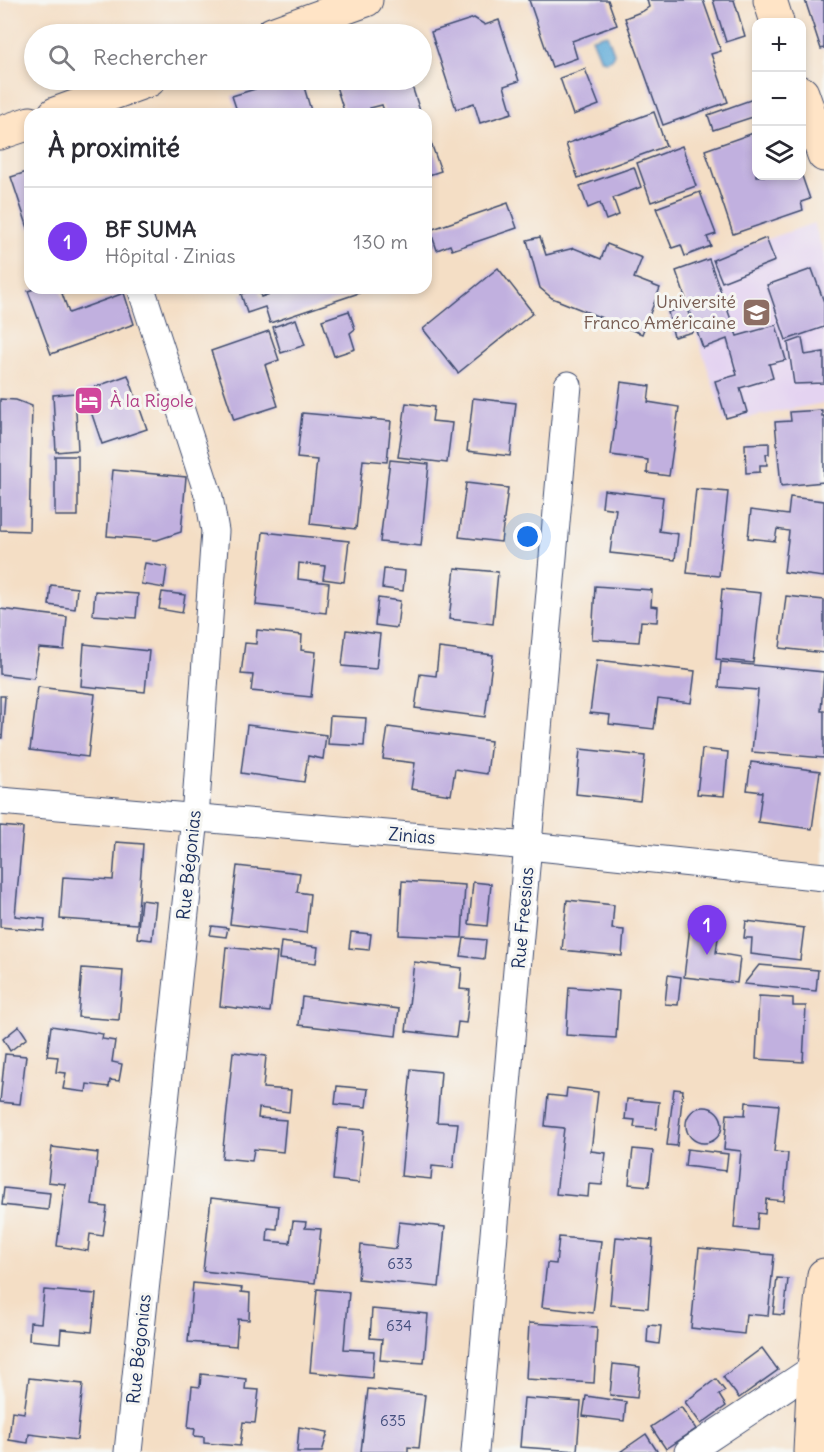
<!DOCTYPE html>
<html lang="fr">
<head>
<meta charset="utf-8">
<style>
  body { margin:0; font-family:Delius,sans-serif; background:#f2f2f3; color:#2b2b33 }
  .controls { position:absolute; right:18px; top:18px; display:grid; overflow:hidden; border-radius:12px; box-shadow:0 3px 9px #0003 }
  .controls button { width:54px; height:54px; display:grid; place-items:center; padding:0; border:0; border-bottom:2px solid #e1e1e2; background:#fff; color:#2b2b33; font:30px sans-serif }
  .you { position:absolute; left:528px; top:537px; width:21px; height:21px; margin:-15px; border:4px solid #fff; border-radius:50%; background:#1a73e8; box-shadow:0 0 0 9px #1a73e833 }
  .badge { display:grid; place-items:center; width:39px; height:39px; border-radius:50%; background:#7c3aed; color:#fff; font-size:20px; font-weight:700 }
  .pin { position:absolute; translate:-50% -50px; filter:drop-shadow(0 2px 3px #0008) }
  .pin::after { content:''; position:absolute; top:32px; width:21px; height:18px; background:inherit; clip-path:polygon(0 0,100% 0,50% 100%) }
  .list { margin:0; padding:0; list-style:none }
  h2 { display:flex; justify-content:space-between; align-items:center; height:78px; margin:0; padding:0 24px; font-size:26px }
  h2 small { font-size:20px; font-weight:400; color:#7c7c81 }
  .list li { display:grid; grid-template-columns:39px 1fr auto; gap:18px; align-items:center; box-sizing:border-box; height:108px; padding:0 24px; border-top:2px solid #e1e1e2 }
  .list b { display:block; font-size:22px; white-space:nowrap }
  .list p { margin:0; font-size:20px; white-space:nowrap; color:#7c7c81 }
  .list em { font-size:20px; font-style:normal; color:#7c7c81 }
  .icon { flex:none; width:33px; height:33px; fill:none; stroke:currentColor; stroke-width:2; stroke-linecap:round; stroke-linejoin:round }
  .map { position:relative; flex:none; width:824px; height:1452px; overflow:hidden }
  .search { position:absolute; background:#fff; box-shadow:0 3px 9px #0003; left:24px; top:24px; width:408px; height:66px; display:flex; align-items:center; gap:15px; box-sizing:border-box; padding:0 21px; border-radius:33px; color:#7c7c81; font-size:22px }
  .panel { position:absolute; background:#fff; box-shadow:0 3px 9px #0003; left:24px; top:108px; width:408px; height:186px; border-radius:18px }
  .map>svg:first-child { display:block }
  .built { fill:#e4d3f1 }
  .water { fill:#5fabd8; stroke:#3d6d9b; stroke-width:1.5 }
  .building { fill:#c1b0df }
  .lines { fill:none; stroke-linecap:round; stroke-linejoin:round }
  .street-casing { stroke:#3c496d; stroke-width:29 }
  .secondary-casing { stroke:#3c496d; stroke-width:35 }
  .street { stroke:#fff; stroke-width:27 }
  .secondary { stroke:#ffe4c6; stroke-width:33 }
  .labels { text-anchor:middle; stroke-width:6; stroke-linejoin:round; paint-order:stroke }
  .number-label { font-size:15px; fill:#444f7e }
  .education-label { font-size:18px; fill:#785e54; stroke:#f6f6f2; text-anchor:end }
  .hotel-label { font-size:18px; fill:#b23c85; stroke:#f6f6f2; text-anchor:start }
  .street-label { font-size:18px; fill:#1b2f5e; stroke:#f6f6f2 }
</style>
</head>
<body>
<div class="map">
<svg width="824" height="1452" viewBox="0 0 824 1452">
  <rect width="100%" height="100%" fill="#f6f6f2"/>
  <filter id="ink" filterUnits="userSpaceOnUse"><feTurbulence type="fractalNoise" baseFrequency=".0167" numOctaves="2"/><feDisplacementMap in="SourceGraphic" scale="12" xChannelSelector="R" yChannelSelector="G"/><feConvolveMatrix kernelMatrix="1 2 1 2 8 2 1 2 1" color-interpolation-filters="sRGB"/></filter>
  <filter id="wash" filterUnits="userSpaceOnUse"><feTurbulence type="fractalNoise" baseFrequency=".008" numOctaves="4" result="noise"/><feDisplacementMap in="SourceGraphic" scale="24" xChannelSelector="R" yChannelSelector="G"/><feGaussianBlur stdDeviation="1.35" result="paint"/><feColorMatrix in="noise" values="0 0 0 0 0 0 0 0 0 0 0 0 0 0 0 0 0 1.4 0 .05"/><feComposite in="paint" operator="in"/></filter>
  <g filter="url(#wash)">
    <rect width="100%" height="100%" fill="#f4dec5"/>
    <path class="built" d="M814 223 824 254V403L725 422 676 271Z"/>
    <path class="water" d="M607 34 614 53 612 59 607 61 601 60 592 38Z"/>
    <g id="blocks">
      <g class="building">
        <path d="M529 0H608L617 25 572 41 577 58 552 67Z"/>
        <path d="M647 0H703L721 51 711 54 728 102 663 125 625 18 643 11 649 7Z"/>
        <path d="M713 0H734L745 36 726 42Z"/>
        <path d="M805 0H824V48L821 49Z"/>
        <path d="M474 18 485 25 499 20 519 81 504 86 512 113 480 123 474 103 456 109 431 32Z"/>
        <path d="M585 69 599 105 573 115 560 78Z"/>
        <path d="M252 80H302L312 114H238L232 96 255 89Z"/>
        <path d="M334 80H410L421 114H385L382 105 370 108 372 114H337L344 111Z"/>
        <path d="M756 98V116L713 130 708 115Z"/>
        <path d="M654 112 666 146 578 178 566 144Z"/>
        <path d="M426 129 441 171 426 176Z"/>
        <path d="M756 132V176H802L810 199 801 202 803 210 733 234 705 150Z"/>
        <path d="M682 146 696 186 651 202 637 163Z"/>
        <path d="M634 167 641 187 613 198 619 215 606 220 600 203 588 208 580 186Z"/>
        <path d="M30 171V234L11 177Z"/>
        <path d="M700 192 716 234 707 237 711 246 685 256 681 245 672 248 656 208Z"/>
        <path d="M508 203 517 228 452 250 450 245 437 250 430 230Z"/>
        <path d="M428 235 432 247 426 249V236Z"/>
        <path d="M540 237 546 255 574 248 601 259 607 244 642 258 634 278 660 288 642 334 552 298 540 288 527 240Z"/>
        <path d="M766 238 775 261 722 282 713 260Z"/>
        <path d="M709 259 737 336 776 325 786 360 769 364 773 378 740 388 747 412 726 418 715 381 737 375 727 339 703 348 676 271Z"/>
        <path d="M498 268 533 313 458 373 423 329Z"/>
        <path d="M812 269 824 302V327L786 340 767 285Z"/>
        <path d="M37 288H60L69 313 124 293 134 324 51 354 28 291Z"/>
        <path d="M258 288 261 297 287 288H357L359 293 270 323 265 307 247 313 241 294Z"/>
        <path d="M687 307 693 332 674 337 668 312Z"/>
        <path d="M349 311 355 329 350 333 355 349 334 356 322 320Z"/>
        <path d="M296 319 305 345 281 353 273 327Z"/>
        <path d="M269 331 279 360 265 365 278 406 234 420 211 351Z"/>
        <path d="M802 338 805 355 824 352V383L794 384 788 343Z"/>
        <path d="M128 375 147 429 102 444 84 391Z"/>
        <path d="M621 382 650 386 648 402 679 407 669 476 647 473 648 460 611 455Z"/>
        <path d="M75 393 78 450 56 452 53 395Z"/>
        <path d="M473 398 516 403 510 456 467 451Z"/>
        <path d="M0 399 16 400 32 406 29 531 0 530Z"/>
        <path d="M406 403 434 407 432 421 452 423 447 463 398 457Z"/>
        <path d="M822 410V416H824V482L781 486 775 422 791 421 790 412Z"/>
        <path d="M302 413 391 421 387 462 363 460 356 529 310 524 317 460 297 458Z"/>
        <path d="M769 443V454H766L767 465H760V472L746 473 745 444Z"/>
        <rect x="55" y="456" width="23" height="60"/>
        <path d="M390 460 429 464 421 546 380 542Z"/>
        <path d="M113 470 186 477 181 532 157 540 107 536Z"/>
        <path d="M466 483 508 488 501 542 459 537Z"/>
        <path d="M696 489 728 492 719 576 687 573Z"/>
        <path d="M604 490 663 497 659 531 678 534 675 560 610 553 616 509 602 507Z"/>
        <path d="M790 497 824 501V577L784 572 789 531 777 529 775 541 748 538 751 510 788 515Z"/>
        <path d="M263 532 349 541 344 582 323 579 325 566 299 563 298 579 329 583 326 613 256 605Z"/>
        <path d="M145 563 167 567 164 588 141 584Z"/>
        <path d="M455 568 498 572 493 624 449 619Z"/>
        <path d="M384 569 405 571 403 591 382 588Z"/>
        <path d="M51 585 77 588 75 609 49 605Z"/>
        <path d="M595 586 652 590 651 606 658 607 657 622 641 621 639 642 592 639Z"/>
        <path d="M722 589 761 593 753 663 716 659Z"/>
        <path d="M95 591 138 594 136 618 93 615Z"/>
        <path d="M162 592 185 595 182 613 159 609Z"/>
        <path d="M786 596 824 600V653L780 648Z"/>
        <path d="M378 598 400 601 397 628 375 625Z"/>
        <path d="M0 609 67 617 64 650 39 648 34 678 0 674Z"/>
        <path d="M257 630 302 635 301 650 316 652 311 697 251 691 253 675 241 674 245 643 256 644Z"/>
        <path d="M346 630 380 634 376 669 342 666Z"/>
        <path d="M84 644 149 651 145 692 81 686Z"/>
        <path d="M439 648 493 655 485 717 415 708 420 674 436 676Z"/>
        <path d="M597 660 695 671 691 703 658 699 654 729 609 724 610 715 590 713Z"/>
        <path d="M721 662 824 672 821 711H824V758L752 752 758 690 719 687Z"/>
        <path d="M38 687 95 694 88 757 30 750Z"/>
        <path d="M0 696H5L2 738H0Z"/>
        <path d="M330 716 366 718 364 746 328 744Z"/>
        <path d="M247 725 326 735 323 759 308 756 304 782 241 773Z"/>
        <path d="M388 727 491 741 487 774 455 769 451 795 411 789 415 763 383 759Z"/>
        <path d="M580 749 645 756 640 801 576 794Z"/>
        <path d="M702 749 728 752 724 796 697 794Z"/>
        <path d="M751 762 820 771 812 829 758 822 762 792 747 790Z"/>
        <path d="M0 826 23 828 15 916 45 919 44 931 0 927Z"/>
        <path d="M116 842 143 844 137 924 60 919 63 877 113 880Z"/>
        <path d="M237 866 300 873 297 892 310 894 306 933 230 924Z"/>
        <path d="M402 881 465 885 462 938 399 935Z"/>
        <path d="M473 882 491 884 487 926 469 924Z"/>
        <path d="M141 900 156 902 152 940 137 938Z"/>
        <path d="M567 900 614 905 612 929 624 930 622 956 562 950Z"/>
        <path d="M746 921 804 928 800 960 751 954 752 938H744Z"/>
        <path d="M212 926 228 928 226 937 210 935Z"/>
        <path d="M690 926 719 930 716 953 740 957 737 983 684 977Z"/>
        <path d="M351 932 371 934 369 950 349 948Z"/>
        <path d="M464 938 486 940 484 959 461 956Z"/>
        <path d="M281 942 318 947 316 963 279 959Z"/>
        <path d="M226 947 277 953 270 1012 220 1006Z"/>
        <path d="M414 962 462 968 460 989 470 990 466 1023 458 1022 456 1037 406 1031Z"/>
        <path d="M759 965 818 970 816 991 744 984Z"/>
        <path d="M82 968 123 971 119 1020 78 1017Z"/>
        <path d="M668 975 681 977 678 1005 665 1004Z"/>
        <path d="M569 987 619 991 616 1038 566 1035Z"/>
        <path d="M759 996 793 998V1006H806L803 1062 756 1059Z"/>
        <path d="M302 997 399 1009 396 1036 299 1025Z"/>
        <path d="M19 1026 27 1038 10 1051 3 1039Z"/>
        <path d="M51 1026 103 1034 102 1039 115 1041 112 1062 122 1064 119 1081 110 1080 109 1087 87 1084 86 1092 63 1089 66 1073 56 1072 58 1057 47 1056Z"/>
        <path d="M233 1052 266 1056 263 1088 291 1090 289 1112 259 1108 258 1118 286 1120 283 1152 254 1149 252 1161 222 1158Z"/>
        <path d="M5 1054 26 1056 20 1104 0 1102Z"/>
        <path d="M411 1069 441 1072 437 1122 458 1123 453 1168 432 1166 431 1179 401 1176Z"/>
        <path d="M337 1086 368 1089 366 1107 335 1104Z"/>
        <path d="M567 1088 598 1092 591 1151 606 1153 602 1185 589 1184 588 1197 556 1194 564 1128 545 1126 548 1095 566 1097Z"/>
        <path d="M674 1089 683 1090 677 1146 667 1145Z"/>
        <path d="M627 1099 659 1102 656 1129 634 1127 635 1120 625 1119Z"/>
        <path d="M746 1102 779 1105 774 1152 788 1153 784 1201 766 1199 765 1214 758 1213 757 1230 734 1228 741 1151 724 1149 727 1114 745 1115Z"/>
        <circle cx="704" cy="1125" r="18"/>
        <path d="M338 1128 364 1130 359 1183 333 1180Z"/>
        <path d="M52 1147 98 1153 92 1205 107 1207 103 1236 90 1234 88 1251 57 1246 65 1184 48 1182Z"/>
        <path d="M633 1149 653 1151 649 1186 629 1184Z"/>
        <path d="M687 1149 728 1154 726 1171 685 1166Z"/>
        <path d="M4 1188 50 1193 48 1210 2 1205Z"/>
        <path d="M211 1198 279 1206 277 1229 268 1228 267 1241 290 1243 293 1221 306 1222 305 1228 321 1229 315 1283 203 1271Z"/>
        <path d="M399 1222 445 1227 439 1287 358 1279 361 1245 396 1249Z"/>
        <path d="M559 1237 601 1241 593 1313 542 1307 547 1263 556 1264Z"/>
        <path d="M616 1237 653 1240 648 1308 610 1305Z"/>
        <path d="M699 1248 774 1255 768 1316 746 1314 744 1334 691 1328Z"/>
        <path d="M777 1278 788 1279 784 1315 773 1314Z"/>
        <path d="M193 1283 242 1288 241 1292 250 1293 249 1320 238 1319 236 1346 188 1342Z"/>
        <path d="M317 1289 349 1292 344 1349 374 1351 372 1378 310 1372Z"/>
        <path d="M44 1290 96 1294 92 1332 61 1329 60 1343 29 1340 30 1322 41 1323Z"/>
        <path d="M372 1309 428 1314 424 1363 380 1360 382 1339 370 1338Z"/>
        <path d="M529 1323 597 1327 594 1383 526 1379Z"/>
        <path d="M648 1325 661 1326 659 1344 647 1342Z"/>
        <path d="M762 1348 778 1370 739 1398 723 1377Z"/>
        <path d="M613 1364 640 1367 637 1398 610 1395Z"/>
        <path d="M201 1374 246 1379 245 1389 259 1390 255 1423 243 1422 240 1446 204 1443V1437L194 1436 195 1429 188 1428 192 1386 200 1387Z"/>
        <path d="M29 1378 83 1384 77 1440 29 1434 28 1443 9 1440 12 1411 24 1413Z"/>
        <path d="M716 1379 725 1391 719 1395 726 1406 701 1424 685 1402Z"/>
        <path d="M368 1389 425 1395 419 1448 408 1447V1452H361Z"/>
        <path d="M586 1396 626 1402 624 1421 583 1416Z"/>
        <path d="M524 1398 581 1402 577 1451 520 1447Z"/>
        <path d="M681 1407 696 1429 666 1449 651 1427Z"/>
        <path d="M299 1427 328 1432 322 1452H297Z"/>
        <path d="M646 1434 657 1451 656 1452H620Z"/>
      </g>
    </g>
  </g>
  <g filter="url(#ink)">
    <use href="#blocks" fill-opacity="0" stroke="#3c496d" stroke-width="1.5"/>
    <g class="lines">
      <defs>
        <g id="street">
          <path d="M0 801 529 846 824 877"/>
          <path d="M128 1452 195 818 215 531 209 497 141 288"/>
          <path d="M475 1452 568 385"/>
          <path d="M688 1452 814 1368 823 1356"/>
        </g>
        <g id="secondary">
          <path d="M770 0 777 22"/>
          <path d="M272 34 366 0"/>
          <path d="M802 93 824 155"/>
          <path d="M55 114 149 80"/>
          <path d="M0 133 30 123"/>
          <path d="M810 1452 814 1368 824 1275"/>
        </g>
      </defs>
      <use href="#street" class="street-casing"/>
      <use href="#secondary" class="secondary-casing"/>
      <use href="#street" class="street"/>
      <use href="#secondary" class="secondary"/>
    </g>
  </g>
  <defs>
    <symbol id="university-square" viewBox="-11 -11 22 22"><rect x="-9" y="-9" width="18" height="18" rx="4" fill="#8d6e63" stroke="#f6f6f2"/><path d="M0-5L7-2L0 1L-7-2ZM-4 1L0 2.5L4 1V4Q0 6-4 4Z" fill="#fff"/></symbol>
    <symbol id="hotel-square" viewBox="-11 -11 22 22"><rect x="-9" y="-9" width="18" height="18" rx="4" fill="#d1479c" stroke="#f6f6f2"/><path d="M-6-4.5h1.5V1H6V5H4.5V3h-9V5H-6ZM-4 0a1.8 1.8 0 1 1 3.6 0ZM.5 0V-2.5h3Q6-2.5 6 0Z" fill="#fff"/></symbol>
  </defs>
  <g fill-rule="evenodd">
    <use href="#university-square" x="740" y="296" width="33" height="33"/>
    <use href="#hotel-square" x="72" y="384" width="33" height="33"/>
  </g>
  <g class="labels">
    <g class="number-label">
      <text x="400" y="1269">633</text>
      <text x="399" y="1331">634</text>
      <text x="393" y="1426">635</text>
    </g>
    <g class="education-label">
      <text x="736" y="308">Université<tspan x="736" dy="21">Franco Américaine</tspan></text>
    </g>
    <g class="hotel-label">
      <text x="110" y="407">À la Rigole</text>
    </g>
    <g class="street-label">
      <text transform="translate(412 836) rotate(5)" y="6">Zinias</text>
      <text transform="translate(189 865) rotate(-84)" y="6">Rue Bégonias</text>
      <text transform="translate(523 918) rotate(-85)" y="6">Rue Freesias</text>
      <text transform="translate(139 1349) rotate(-84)" y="6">Rue Bégonias</text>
    </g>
  </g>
</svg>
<div class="controls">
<button>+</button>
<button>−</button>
<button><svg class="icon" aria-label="layers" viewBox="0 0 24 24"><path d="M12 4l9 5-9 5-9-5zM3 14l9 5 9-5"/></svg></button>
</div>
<div class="you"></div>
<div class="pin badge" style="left:707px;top:955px">1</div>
<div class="search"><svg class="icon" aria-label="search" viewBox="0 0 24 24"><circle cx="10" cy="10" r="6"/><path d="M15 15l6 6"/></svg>Rechercher</div>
<section class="panel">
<h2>À proximité<small></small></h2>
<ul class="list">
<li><span class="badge">1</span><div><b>BF SUMA</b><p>Hôpital · Zinias</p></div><em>130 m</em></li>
</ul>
</section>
</div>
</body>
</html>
